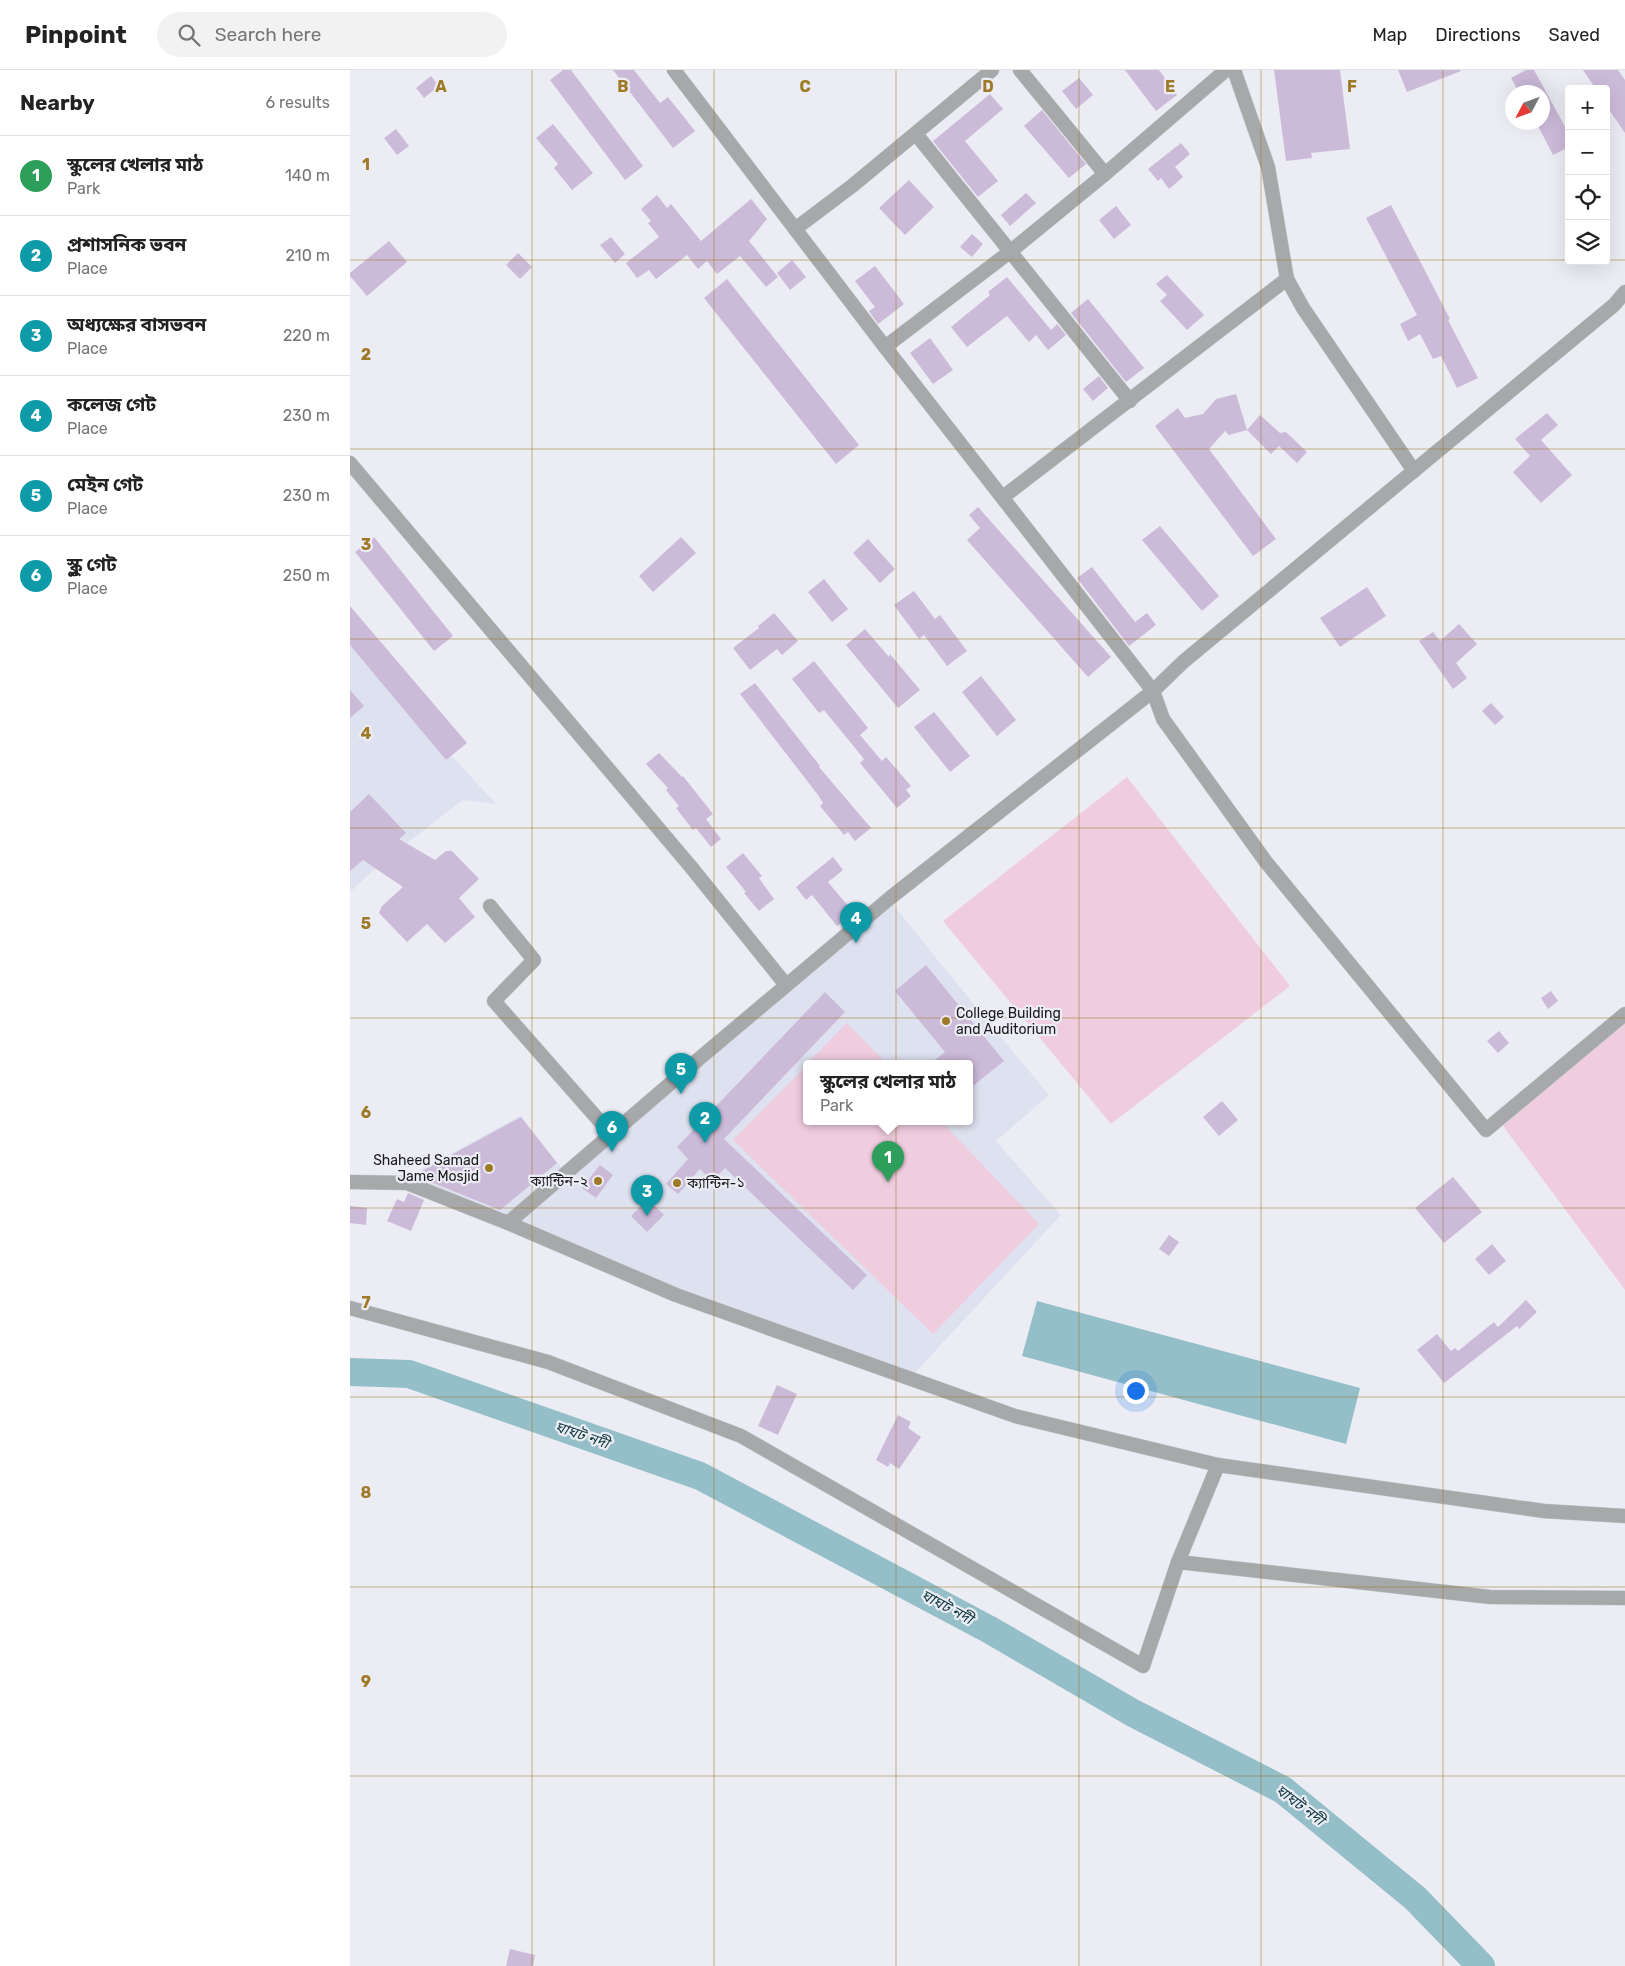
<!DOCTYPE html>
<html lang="en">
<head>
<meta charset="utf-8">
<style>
  body { margin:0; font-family:Rubik,"Noto Sans Bengali",sans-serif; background:#f2f2f2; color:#222 }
  .controls { position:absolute; right:15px; top:15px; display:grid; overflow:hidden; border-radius:5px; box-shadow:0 5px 20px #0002 }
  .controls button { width:45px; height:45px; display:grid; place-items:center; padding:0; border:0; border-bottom:1px solid #e0e0e0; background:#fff; color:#222; font:25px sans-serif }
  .compass { position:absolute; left:1155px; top:15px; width:45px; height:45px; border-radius:50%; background:#fff; box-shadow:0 5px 20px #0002; rotate:229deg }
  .you { position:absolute; left:785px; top:1320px; width:18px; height:18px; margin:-12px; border:4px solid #fff; border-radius:50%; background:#1a73e8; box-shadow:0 0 0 8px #1a73e833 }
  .badge { display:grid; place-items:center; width:32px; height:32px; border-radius:50%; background:#9e7926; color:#fff; font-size:16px; font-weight:700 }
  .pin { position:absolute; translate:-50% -41px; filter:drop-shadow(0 1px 2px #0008) }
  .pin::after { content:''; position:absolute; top:26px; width:18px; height:15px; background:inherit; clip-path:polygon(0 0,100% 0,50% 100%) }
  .popup { position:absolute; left:453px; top:990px; width:170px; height:65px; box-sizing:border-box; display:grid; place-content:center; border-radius:5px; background:#fff; filter:drop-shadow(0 1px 4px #0005); font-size:16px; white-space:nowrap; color:#767676 }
  .popup b { font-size:19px; color:#222 }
  .popup::after { content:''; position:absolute; left:50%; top:100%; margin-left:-10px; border:10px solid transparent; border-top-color:#fff }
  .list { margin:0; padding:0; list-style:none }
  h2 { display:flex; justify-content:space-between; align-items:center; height:65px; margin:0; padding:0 20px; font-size:21px }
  h2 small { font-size:16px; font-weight:400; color:#767676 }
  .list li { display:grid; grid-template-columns:32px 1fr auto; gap:15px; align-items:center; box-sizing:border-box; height:80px; padding:0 20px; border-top:1px solid #e0e0e0 }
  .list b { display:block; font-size:19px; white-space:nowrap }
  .list p { margin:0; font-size:16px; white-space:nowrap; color:#767676 }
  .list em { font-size:16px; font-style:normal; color:#767676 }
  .icon { flex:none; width:28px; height:28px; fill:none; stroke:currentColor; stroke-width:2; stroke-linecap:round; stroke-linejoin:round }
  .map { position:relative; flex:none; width:1275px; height:1896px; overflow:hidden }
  header { display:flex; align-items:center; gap:30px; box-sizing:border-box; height:70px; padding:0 25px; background:#fff; border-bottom:1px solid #e0e0e0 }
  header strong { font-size:24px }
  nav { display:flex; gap:28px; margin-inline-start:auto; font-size:18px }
  .search { width:350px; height:45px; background:#f2f2f2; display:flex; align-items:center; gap:12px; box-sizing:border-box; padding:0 18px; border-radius:28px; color:#767676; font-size:19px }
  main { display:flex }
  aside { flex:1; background:#fff }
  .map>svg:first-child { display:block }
  .built { fill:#dee1ef; fill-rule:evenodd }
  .green { fill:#efcddf }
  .water { fill:#94bfc8 }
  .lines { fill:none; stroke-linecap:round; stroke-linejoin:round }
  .river { stroke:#94bfc8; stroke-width:28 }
  .building { fill:#ccbad9 }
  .minor-casing { stroke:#cacbd2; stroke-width:15 }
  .minor { stroke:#a6a8aa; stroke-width:14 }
  .grid { fill:none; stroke:#9e7926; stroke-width:1; stroke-opacity:0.55 }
  .poi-dot { fill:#9e7926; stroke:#ecedf4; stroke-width:2 }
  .labels { text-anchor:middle; stroke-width:4.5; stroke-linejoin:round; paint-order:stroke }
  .poi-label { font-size:14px; fill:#1a1a1d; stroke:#ecedf4; text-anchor:start }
  .water-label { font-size:15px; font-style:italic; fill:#103941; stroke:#ecedf4 }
  .grid-label { font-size:16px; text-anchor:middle; font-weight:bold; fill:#9e7926; stroke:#ecedf4; stroke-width:4.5; stroke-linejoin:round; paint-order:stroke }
</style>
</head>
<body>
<header>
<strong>Pinpoint</strong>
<div class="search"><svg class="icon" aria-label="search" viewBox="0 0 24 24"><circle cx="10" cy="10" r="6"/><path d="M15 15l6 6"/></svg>Search here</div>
<nav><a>Map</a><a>Directions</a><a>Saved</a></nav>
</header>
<main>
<aside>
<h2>Nearby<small>6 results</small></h2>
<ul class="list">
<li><span class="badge" style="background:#2e9e5b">1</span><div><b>স্কুলের খেলার মাঠ</b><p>Park</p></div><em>140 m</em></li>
<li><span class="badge" style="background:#0f9aa8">2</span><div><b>প্রশাসনিক ভবন</b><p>Place</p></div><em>210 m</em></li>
<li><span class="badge" style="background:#0f9aa8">3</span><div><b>অধ্যক্ষের বাসভবন</b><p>Place</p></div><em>220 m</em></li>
<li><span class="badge" style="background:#0f9aa8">4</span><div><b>কলেজ গেট</b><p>Place</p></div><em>230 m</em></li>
<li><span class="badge" style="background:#0f9aa8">5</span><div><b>মেইন গেট</b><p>Place</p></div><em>230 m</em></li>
<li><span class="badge" style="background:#0f9aa8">6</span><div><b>স্কুল গেট</b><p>Place</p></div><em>250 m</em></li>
</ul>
</aside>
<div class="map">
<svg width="1275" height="1896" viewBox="0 0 1275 1896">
  <rect width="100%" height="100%" fill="#ecedf4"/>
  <g class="built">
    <path d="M0 575 146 734 113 730 31 793 0 822Z"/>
    <path d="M539 829 595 899 699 1025 646 1071 711 1145 561 1307 326 1224 58 1112 67 1102 170 1046 215 1102ZM457 993H619V1051H457Z"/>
  </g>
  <g class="green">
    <path d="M777 707 940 916 761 1054 593 851Z"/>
    <path d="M1275 952V1220L1153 1056Z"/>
    <path d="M497 953 536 993H458Z"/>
    <path d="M457 995V1051H591L689 1154 583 1264 383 1070Z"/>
  </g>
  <path class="water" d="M687 1231 1010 1318 996 1374 672 1286Z"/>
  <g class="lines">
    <path class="river" d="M0 1302 59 1304 350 1406 640 1560 783 1643 933 1720 1065 1828 1131 1896"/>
  </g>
  <g class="building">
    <path d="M213 0H221L293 96 275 110 200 10Z"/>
    <path d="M263 0H284L310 33 318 27 345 61 323 78Z"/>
    <path d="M775 0H809L827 25 806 41Z"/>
    <path d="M924 0H990L1000 79 961 83 962 88 936 91Z"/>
    <path d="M1048 0H1110L1111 1 1057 22Z"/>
    <path d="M1176 0H1184L1219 64V77L1203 85 1186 52H1192V22H1169L1161 8Z"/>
    <path d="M1233 0H1268L1275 10V63L1256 35V19H1246Z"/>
    <path d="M81 6 89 16 74 28 66 18Z"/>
    <path d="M729 8 743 25 726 39 712 21Z"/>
    <path d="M640 24 653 39 615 71 648 111 628 127 583 71Z"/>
    <path d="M692 40 736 94 719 108 674 56Z"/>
    <path d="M203 54 243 103 222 120 204 98 208 94 186 68Z"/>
    <path d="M46 59 59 76 47 85 34 68Z"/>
    <path d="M831 73 840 84 825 97 833 107 819 119 811 108 808 111 798 99Z"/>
    <path d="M559 110 584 137 555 165 529 138Z"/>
    <path d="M676 123 686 133 660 156 651 145Z"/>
    <path d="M307 125 317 138 321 134 351 171 401 129 417 149 399 171 428 207 416 217 390 186 367 204 357 191 348 199 337 185 306 209 299 200 287 208 276 193 309 167 298 153 301 151 291 139Z"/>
    <path d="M1041 135 1100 249 1098 250 1128 308 1107 318 1091 286 1083 289 1070 264 1058 271 1050 254 1067 245 1016 148Z"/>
    <path d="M766 136 781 155 764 169 749 150Z"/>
    <path d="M622 164 633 174 622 187 610 177Z"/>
    <path d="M261 167 275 184 265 193 250 175Z"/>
    <path d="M39 171 57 192 17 226 0 206V203Z"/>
    <path d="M168 183 182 197 170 209 156 195Z"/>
    <path d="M442 190 456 207 440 220 427 203Z"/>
    <path d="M525 196 554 234 528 254 519 241 525 237 505 211Z"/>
    <path d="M817 205 854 245 837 260 810 231 817 225 806 214Z"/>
    <path d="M657 207 701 260 707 254 716 265 698 280 686 265 679 272 657 246 617 277 601 257 640 225 638 222Z"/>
    <path d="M377 209 509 375 486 394 354 228Z"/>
    <path d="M738 229 794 298 776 312 721 243Z"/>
    <path d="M580 268 603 300 583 314 560 283Z"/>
    <path d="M749 306 758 318 743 331 733 319Z"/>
    <path d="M886 324 897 360 910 345 930 363 936 362 957 382 947 393 929 376 921 384 897 360 879 365 875 361 859 379 926 469 903 486 805 356 828 338 835 348 853 344 866 329Z"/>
    <path d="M1197 343 1208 355 1191 370 1222 405 1191 433 1163 402 1180 386 1165 369Z"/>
    <path d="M628 437 761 587 738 607 617 470 630 458 619 445Z"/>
    <path d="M810 456 869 526 852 541 792 470Z"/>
    <path d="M24 467 103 566 84 581 5 482Z"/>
    <path d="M331 467 346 483 303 522 289 506Z"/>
    <path d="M518 469 545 499 530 513 503 483Z"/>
    <path d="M742 497 785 552 797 543 806 555 779 576 727 508Z"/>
    <path d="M474 509 498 539 482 552 458 522Z"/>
    <path d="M1017 517 1036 546 990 577 970 548Z"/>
    <path d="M564 521 585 549 590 545 617 581 597 596 574 565 569 569 544 535Z"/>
    <path d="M0 536 117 673 96 690 0 575Z"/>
    <path d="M424 543 448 571 432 585 427 579 400 600 383 578 409 558 408 556Z"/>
    <path d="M1109 554 1127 574 1106 593 1117 608 1103 619 1069 571 1083 562 1090 571Z"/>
    <path d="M515 559 539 587 540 584 570 620 548 638 496 575Z"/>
    <path d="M464 591 518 658 510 665 532 691 536 687 561 716 556 720 561 726 547 738 510 693 514 689 474 640 469 643 442 609Z"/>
    <path d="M631 606 666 650 647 666 612 622Z"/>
    <path d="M405 613 470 696 469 697 521 758 505 771 498 762 494 765 470 736 473 733 468 725 390 624Z"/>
    <path d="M0 620 14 636 0 648Z"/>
    <path d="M1141 633 1154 647 1145 655 1132 641Z"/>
    <path d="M584 642 620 686 600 702 564 657Z"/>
    <path d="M309 683 332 707 333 706 363 744 356 749 371 769 361 777 346 758 343 760 326 738 329 736 316 720 318 718 296 694Z"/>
    <path d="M19 724 56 763 49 769 85 790 96 781H102L129 809 109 828 125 847 95 873 77 854 57 872 29 843 32 836 53 817 13 790 0 801V742Z"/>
    <path d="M393 783 412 806 409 808 424 829 409 841 394 823 396 822 376 797Z"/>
    <path d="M483 787 493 800 478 812 503 842 487 856 462 825 456 830 446 817Z"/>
    <path d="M576 895 654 991 619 1019V993H581L595 982 545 921Z"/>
    <path d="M1201 921 1208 931 1198 939 1191 928Z"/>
    <path d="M475 922 495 942 374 1069 517 1205 503 1220 375 1098 362 1111 350 1099 328 1124 316 1114 338 1089 327 1077Z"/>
    <path d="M1149 961 1159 973 1148 983 1137 971Z"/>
    <path d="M872 1031 888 1050 869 1066 853 1047Z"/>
    <path d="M171 1047 207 1093 150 1140 76 1110 68 1103Z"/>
    <path d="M250 1095 263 1105 246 1128 232 1118Z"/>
    <path d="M1103 1107 1132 1142 1094 1173 1065 1138Z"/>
    <path d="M58 1123 74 1130 61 1161 37 1151 47 1129 54 1132Z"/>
    <path d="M298 1129 314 1145 297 1162 281 1146Z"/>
    <path d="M0 1136 17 1138 16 1155 0 1153Z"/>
    <path d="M819 1165 829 1172 819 1186 809 1179Z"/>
    <path d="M1142 1174 1156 1191 1139 1205 1125 1189Z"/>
    <path d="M1176 1230 1187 1242 1169 1259 1167 1256 1094 1313 1067 1280 1087 1264 1101 1281 1105 1278 1108 1281 1144 1252 1148 1257Z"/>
    <path d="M427 1315 447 1324 428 1365 408 1356Z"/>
    <path d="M548 1345 561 1352 558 1358 571 1367 549 1399 540 1393 538 1397 526 1390Z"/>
    <path d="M160 1879 185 1885 183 1896H156Z"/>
  </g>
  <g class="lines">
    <defs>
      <g id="minor">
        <path d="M324 0 535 277 803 621 813 649 916 792 1136 1060 1275 944"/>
        <path d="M670 0 755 104"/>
        <path d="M884 0 918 97 937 209 953 238 1064 401"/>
        <path d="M566 64 780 331"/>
        <path d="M445 159 502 116 642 0"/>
        <path d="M535 277 661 181 755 104 876 0"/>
        <path d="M0 393 341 797 436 915"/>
        <path d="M653 427 937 209"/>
        <path d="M140 836 184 890 144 931 261 1064"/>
        <path d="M0 1112 57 1113 158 1153 326 1225 665 1346 868 1395 1194 1441 1275 1446"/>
        <path d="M158 1153 350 988 540 828 803 621 833 592 1264 235 1275 222"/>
        <path d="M0 1238 198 1292 391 1366 793 1596 828 1492 1140 1527 1275 1528"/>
        <path d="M828 1492 868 1395"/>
      </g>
    </defs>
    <use href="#minor" class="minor-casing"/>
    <use href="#minor" class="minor"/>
  </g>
  <path class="grid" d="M182 0V1896M364 0V1896M546 0V1896M729 0V1896M911 0V1896M1093 0V1896M0 190H1219M1256 190H1275M0 379H1275M0 569H1275M0 758H1275M0 948H1275M0 1138H1275M0 1327H1275M0 1517H1275M0 1706H1275"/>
  <g class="poi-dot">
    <circle cx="596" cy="951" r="5"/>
    <circle cx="139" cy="1098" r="5"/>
    <circle cx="248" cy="1111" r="5"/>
    <circle cx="327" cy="1113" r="5"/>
  </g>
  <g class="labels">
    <g class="poi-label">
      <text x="606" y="948">College Building<tspan x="606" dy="16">and Auditorium</tspan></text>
      <text x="129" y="1095" text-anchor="end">Shaheed Samad<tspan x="129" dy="16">Jame Mosjid</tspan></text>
      <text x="238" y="1116" text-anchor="end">ক্যান্টিন-২</text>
      <text x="337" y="1118">ক্যান্টিন-১</text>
    </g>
    <g class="water-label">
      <text transform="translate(232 1365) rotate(19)" y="5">ঘাঘট নদী</text>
      <text transform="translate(597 1537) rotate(28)" y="5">ঘাঘট নদী</text>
      <text transform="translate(950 1735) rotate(37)" y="5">ঘাঘট নদী</text>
    </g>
  </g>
  <g class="grid-label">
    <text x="91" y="22">A</text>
    <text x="273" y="22">B</text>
    <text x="455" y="22">C</text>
    <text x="638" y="22">D</text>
    <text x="820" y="22">E</text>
    <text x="1002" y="22">F</text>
    <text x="16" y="100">1</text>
    <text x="16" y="290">2</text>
    <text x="16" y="480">3</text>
    <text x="16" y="669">4</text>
    <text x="16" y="859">5</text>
    <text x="16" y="1048">6</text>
    <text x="16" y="1238">7</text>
    <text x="16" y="1428">8</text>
    <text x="16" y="1617">9</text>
  </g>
</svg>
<div class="controls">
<button>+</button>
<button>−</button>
<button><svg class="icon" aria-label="locate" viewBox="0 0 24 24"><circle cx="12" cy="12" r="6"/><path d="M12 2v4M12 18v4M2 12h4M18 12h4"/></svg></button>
<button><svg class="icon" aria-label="layers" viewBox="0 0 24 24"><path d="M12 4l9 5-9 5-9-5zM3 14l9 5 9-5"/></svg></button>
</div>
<svg class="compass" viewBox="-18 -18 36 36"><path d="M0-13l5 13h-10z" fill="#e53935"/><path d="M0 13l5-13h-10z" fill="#767676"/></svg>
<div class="you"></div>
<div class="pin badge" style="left:538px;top:1112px;background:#2e9e5b">1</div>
<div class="popup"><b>স্কুলের খেলার মাঠ</b>Park</div>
<div class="pin badge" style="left:355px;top:1073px;background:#0f9aa8">2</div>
<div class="pin badge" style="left:297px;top:1146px;background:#0f9aa8">3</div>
<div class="pin badge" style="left:506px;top:873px;background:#0f9aa8">4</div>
<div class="pin badge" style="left:331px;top:1024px;background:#0f9aa8">5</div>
<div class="pin badge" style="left:262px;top:1082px;background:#0f9aa8">6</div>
</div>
</main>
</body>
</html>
